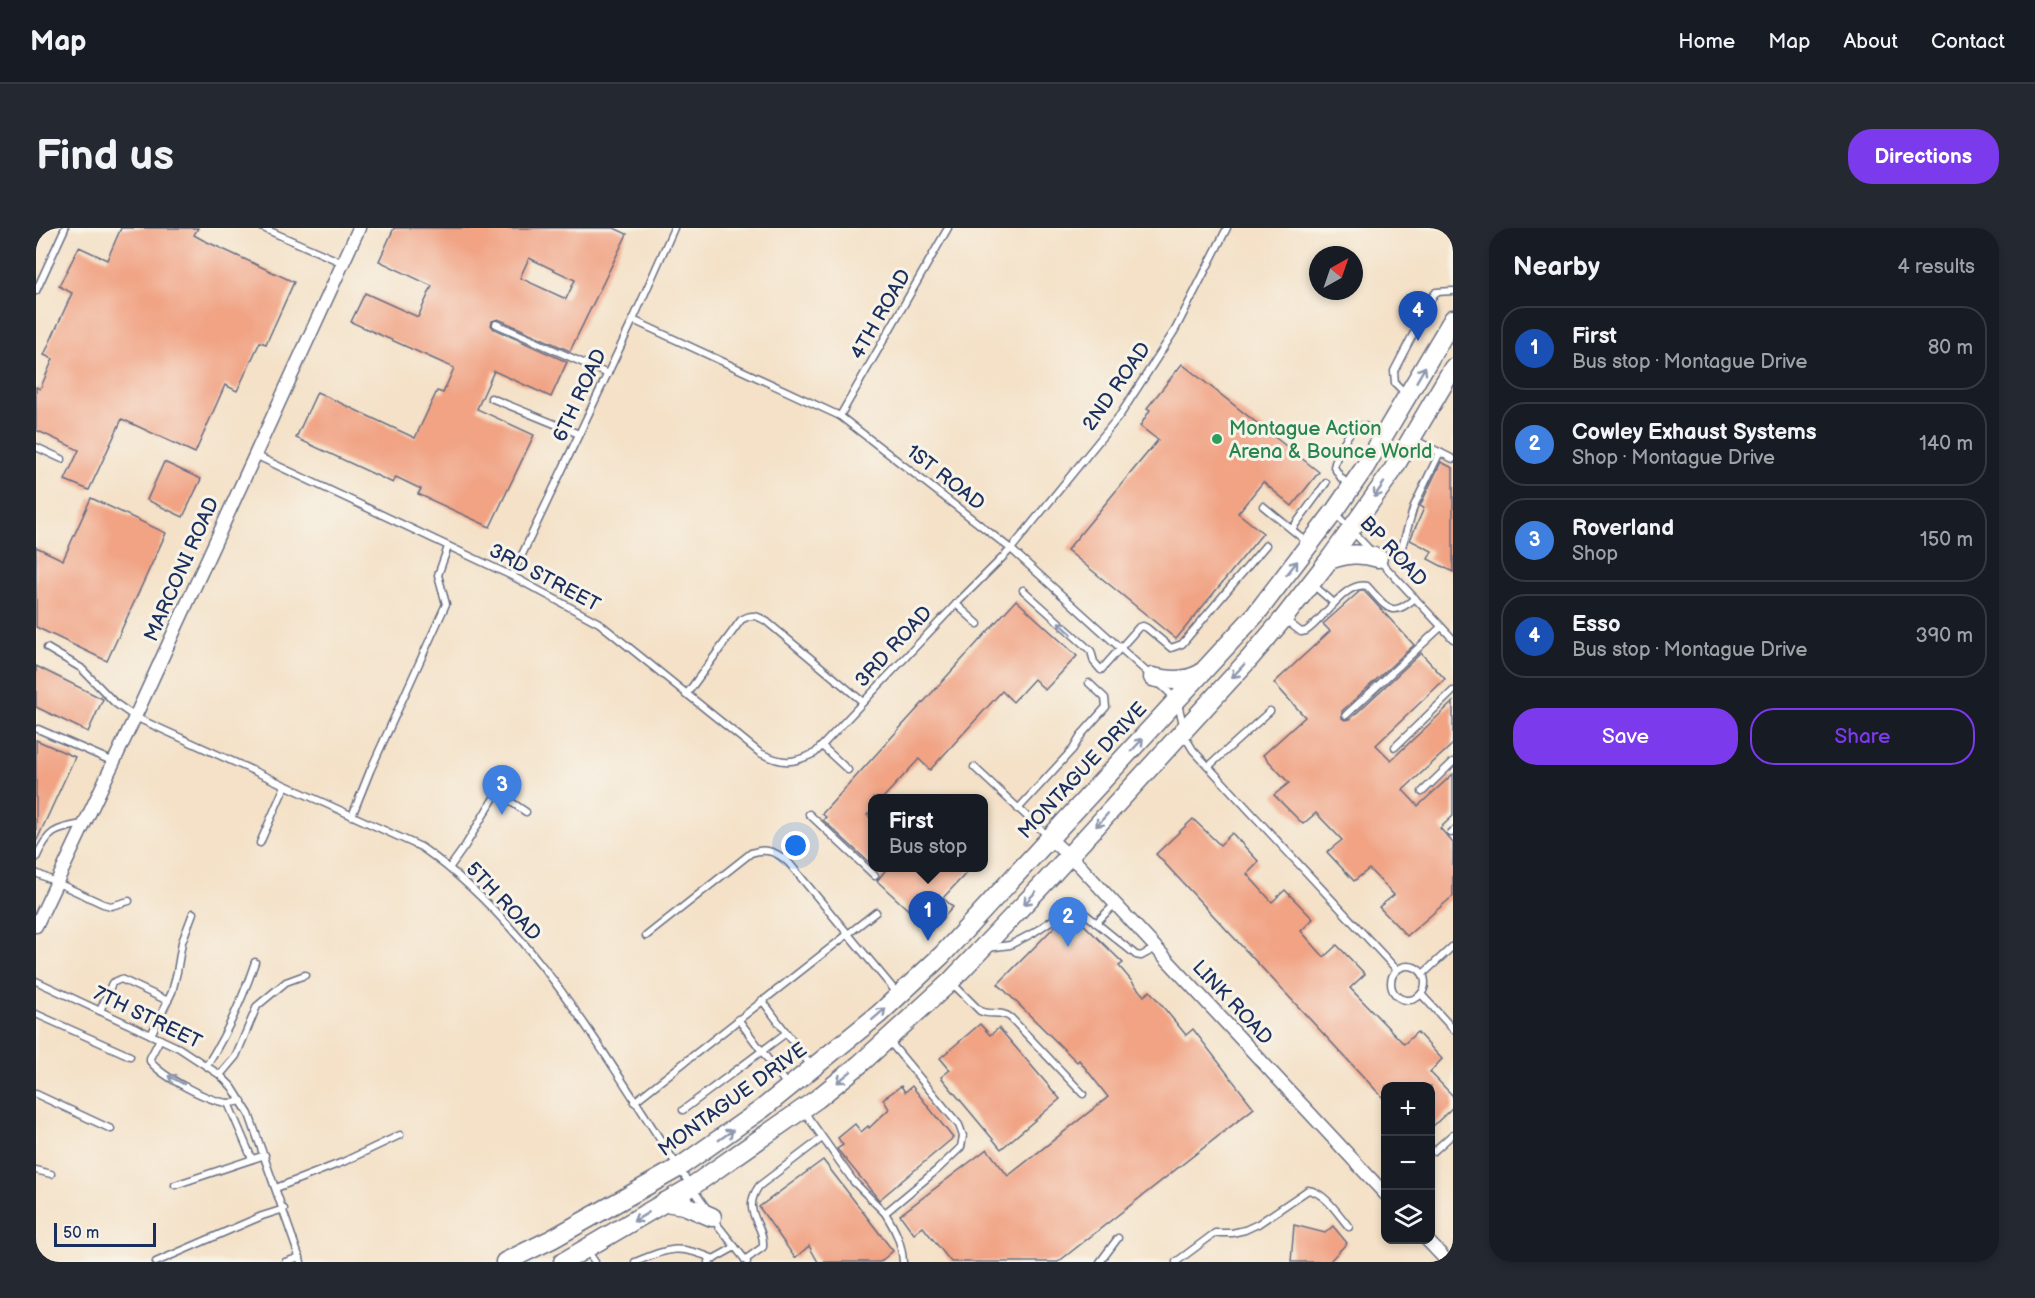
<!DOCTYPE html>
<html lang="en">
<head>
<meta charset="utf-8">
<style>
  body { margin:0; font-family:"Balsamiq Sans",sans-serif; background:#242831; color:#f1f3f6 }
  .controls { position:absolute; right:18px; bottom:18px; display:grid; overflow:hidden; border-radius:12px; box-shadow:0 3px 9px #0003 }
  .controls button { width:54px; height:54px; display:grid; place-items:center; padding:0; border:0; border-bottom:2px solid #363941; background:#171b24; color:#f1f3f6; font:30px sans-serif }
  .compass { position:absolute; left:1273px; top:18px; width:54px; height:54px; border-radius:50%; background:#171b24; box-shadow:0 3px 9px #0003; rotate:40deg }
  .scale { position:absolute; left:18px; bottom:15px; width:102px; box-sizing:border-box; padding-left:6px; border:3px solid #1b2f5e; border-top:0; font-size:16px; line-height:21px; white-space:nowrap; color:#1b2f5e; -webkit-text-stroke:4px #f7f3e8; paint-order:stroke }
  .you { position:absolute; left:760px; top:618px; width:21px; height:21px; margin:-15px; border:4px solid #fff; border-radius:50%; background:#1a73e8; box-shadow:0 0 0 9px #1a73e833 }
  .badge { display:grid; place-items:center; width:39px; height:39px; border-radius:50%; background:#7c3aed; color:#fff; font-size:20px; font-weight:700 }
  .pin { position:absolute; translate:-50% -50px; filter:drop-shadow(0 2px 3px #0008) }
  .pin::after { content:''; position:absolute; top:32px; width:21px; height:18px; background:inherit; clip-path:polygon(0 0,100% 0,50% 100%) }
  .popup { position:absolute; left:832px; top:566px; width:120px; height:78px; box-sizing:border-box; display:grid; place-content:center; border-radius:12px; background:#171b24; filter:drop-shadow(0 2px 4px #0005); font-size:20px; white-space:nowrap; color:#9ea1a6 }
  .popup b { font-size:22px; color:#f1f3f6 }
  .popup::after { content:''; position:absolute; left:50%; top:100%; margin-left:-12px; border:12px solid transparent; border-top-color:#171b24 }
  .list { margin:0; padding:0; list-style:none }
  h2 { display:flex; justify-content:space-between; align-items:center; height:78px; margin:0; padding:0 24px; font-size:26px }
  h2 small { font-size:20px; font-weight:400; color:#9ea1a6 }
  .list li { display:grid; grid-template-columns:39px 1fr auto; gap:18px; align-items:center; box-sizing:border-box; height:84px; margin:0 12px 12px; padding:0 12px; border:2px solid #363941; border-radius:24px }
  .list b { display:block; font-size:22px; white-space:nowrap }
  .list p { margin:0; font-size:20px; white-space:nowrap; color:#9ea1a6 }
  .list em { font-size:20px; font-style:normal; color:#9ea1a6 }
  .actions { display:flex; gap:12px; padding:18px 24px }
  .actions a { flex:1; padding:14px 0; border:2px solid #7c3aed; border-radius:24px; text-align:center; font-size:21px; color:#7c3aed }
  .actions .main { background:#7c3aed; color:#fff }
  .icon { flex:none; width:33px; height:33px; fill:none; stroke:currentColor; stroke-width:2; stroke-linecap:round; stroke-linejoin:round }
  .map { position:relative; flex:none; width:1417px; height:1034px; overflow:hidden; border-radius:24px }
  header { display:flex; align-items:center; gap:36px; box-sizing:border-box; height:84px; padding:0 30px; background:#171b24; border-bottom:2px solid #363941 }
  header strong { font-size:28px }
  nav { display:flex; gap:33px; margin-inline-start:auto; font-size:21px }
  .intro { display:flex; align-items:center; justify-content:space-between; box-sizing:border-box; height:144px; padding:0 36px }
  h1 { margin:0; font-size:42px }
  .button { padding:15px 27px; border-radius:24px; background:#7c3aed; color:#fff; font-size:21px; font-weight:700 }
  main { display:flex; gap:36px; padding:0 36px }
  aside { flex:1; background:#171b24; border-radius:24px; box-shadow:0 3px 9px #0003 }
  .map>svg:first-child { display:block }
  .building { fill:#f1a384; fill-rule:evenodd }
  .lines { fill:none; stroke-linecap:round; stroke-linejoin:round }
  .service-casing { stroke:#676d83; stroke-width:9 }
  .minor-casing { stroke:#676d83; stroke-width:15 }
  .secondary-casing { stroke:#676d83; stroke-width:21 }
  .service { stroke:#fff; stroke-width:6 }
  .minor { stroke:#fff; stroke-width:12 }
  .secondary { stroke:#fff; stroke-width:18 }
  .oneway { stroke:#8d97ae }
  .leisure-dot { fill:#2e9e5b; stroke:#f7f3e8; stroke-width:2 }
  .labels { text-anchor:middle; stroke-width:6; stroke-linejoin:round; paint-order:stroke }
  .street-label { font-size:20px; fill:#1b2f5e; stroke:#f7f3e8 }
  .leisure-label { font-size:20px; fill:#27864d; stroke:#f7f3e8; text-anchor:start }
</style>
</head>
<body>
<header>
<strong>Map</strong>
<nav><a>Home</a><a>Map</a><a>About</a><a>Contact</a></nav>
</header>
<div class="intro"><h1>Find us</h1><a class="button">Directions</a></div>
<main>
<div class="map">
<svg width="1417" height="1034" viewBox="0 0 1417 1034">
  <rect width="100%" height="100%" fill="#f7f3e8"/>
  <filter id="ink" filterUnits="userSpaceOnUse"><feTurbulence type="fractalNoise" baseFrequency=".0167" numOctaves="2"/><feDisplacementMap in="SourceGraphic" scale="12" xChannelSelector="R" yChannelSelector="G"/><feConvolveMatrix kernelMatrix="1 2 1 2 8 2 1 2 1" color-interpolation-filters="sRGB"/></filter>
  <filter id="wash" filterUnits="userSpaceOnUse"><feTurbulence type="fractalNoise" baseFrequency=".008" numOctaves="4" result="noise"/><feDisplacementMap in="SourceGraphic" scale="24" xChannelSelector="R" yChannelSelector="G"/><feGaussianBlur stdDeviation="1.35" result="paint"/><feColorMatrix in="noise" values="0 0 0 0 0 0 0 0 0 0 0 0 0 0 0 0 0 1.4 0 .05"/><feComposite in="paint" operator="in"/></filter>
  <g filter="url(#wash)">
    <rect width="100%" height="100%" fill="#f4e1c7"/>
    <g id="blocks">
      <g class="building">
        <path d="M85 0H162L158 7 167 12 258 54 230 116 224 114 201 163 189 157 159 225 86 191 53 262 29 252 43 222 0 202V159L4 161 17 131 8 127 36 65 23 58 43 19 71 32Z"/>
        <path d="M358 0H578L591 6 534 123 462 91 456 93 455 97 458 101 531 134 515 169 458 143 441 181 498 207 454 299 382 266 385 261 360 249 357 255 260 210 281 164 379 210 401 163 407 165 418 140 315 94 329 65 382 89 396 58 343 33ZM493 30 539 52 530 71 484 50Z"/>
        <path d="M1146 136 1283 244 1256 278 1227 254 1202 285 1227 305 1140 411 1031 322 1122 212 1104 198 1114 182 1111 180Z"/>
        <path d="M128 234 165 251 147 289 111 272Z"/>
        <path d="M1405 234 1417 240V344L1392 331 1396 323 1374 312 1388 280 1384 278Z"/>
        <path d="M55 270 130 305 71 433 0 399V319L27 332Z"/>
        <path d="M1324 363H1328L1378 417 1306 483V490L1309 492 1314 491 1385 425 1409 451 1340 517 1355 532 1417 474V516L1367 562 1382 578 1417 546V588L1404 600 1417 615V668L1371 708 1343 679 1358 667 1333 641 1318 653 1291 624 1306 612 1280 585 1267 596 1238 567 1253 555 1227 527 1269 489 1238 455 1294 403 1287 396Z"/>
        <path d="M980 372 1041 428 1009 462 998 451 977 474 966 463 894 542 883 531 847 570H837V582L831 587 837 592V638L787 592 790 589 786 586Z"/>
        <path d="M0 438 67 471 52 504 0 479Z"/>
        <path d="M0 512 39 529 0 614Z"/>
        <path d="M1157 591 1184 617 1196 605 1223 634 1211 646 1236 674 1249 662 1277 691 1265 703 1288 729 1301 717 1329 746 1314 760 1368 816 1381 804 1406 831 1394 844 1417 868V879L1395 900V858H1350V873L1120 626Z"/>
        <path d="M852 639H936L907 670 917 679 895 703 841 653Z"/>
        <path d="M1036 685 1087 735 1083 738 1108 768 1114 763 1150 807 1157 801 1218 880 1022 1034H915L887 999 878 1006 864 987 951 921 972 948 1072 869 1043 832 1041 834 962 756 1025 692Z"/>
        <path d="M944 796 954 807 963 800 1024 871 965 921 905 849 914 842 904 830Z"/>
        <path d="M865 858 869 864 876 858 917 910 843 972 801 921 807 917 802 910 819 896 825 904 832 898 833 900 853 881 847 871Z"/>
        <path d="M787 932 857 1023 844 1034H782L773 1018 759 1030 723 979Z"/>
        <path d="M1258 997 1289 1005 1297 998 1311 1015 1293 1034H1255Z"/>
      </g>
    </g>
  </g>
  <g filter="url(#ink)">
    <use href="#blocks" fill-opacity="0" stroke="#676d83" stroke-width="1.5"/>
    <g class="lines">
      <defs>
        <g id="service">
          <path d="M227 0 307 35"/>
          <path d="M0 63 29 0"/>
          <path d="M597 92 804 188 975 321 1114 447"/>
          <path d="M460 96 572 146"/>
          <path d="M1370 166 1359 155 1358 143 1397 68 1400 64 1417 63"/>
          <path d="M455 170 543 206"/>
          <path d="M804 188 912 0"/>
          <path d="M1377 211 1417 231"/>
          <path d="M0 219 26 231"/>
          <path d="M219 227 476 348 563 395 724 525C747 536 756 536 779 525L920 376 975 321 1084 187 1139 102 1191 0"/>
          <path d="M1313 257 1305 250 1298 239C1300 229 1314 194 1328 198 1333 199 1340 205 1345 208"/>
          <path d="M1227 278 1271 314"/>
          <path d="M1299 285 1335 323"/>
          <path d="M1256 301 1290 255"/>
          <path d="M1364 326 1378 278 1404 224"/>
          <path d="M1344 333 1417 411"/>
          <path d="M476 348 597 92 638 0"/>
          <path d="M1276 356 1298 375"/>
          <path d="M987 362 1055 423 1058 434 1065 442 1103 399 1107 398 1111 400 1135 420 1146 416 1230 317"/>
          <path d="M920 376 942 396"/>
          <path d="M1248 391 1265 404 1270 403C1288 392 1308 353 1331 358 1350 378 1354 392 1379 370"/>
          <path d="M11 420 45 440 79 475 99 489 385 619C510 706 584 859 671 981"/>
          <path d="M1124 456 1141 472 1151 512 1157 522 1361 742"/>
          <path d="M650 467 705 392C715 386 720 387 730 393L827 474"/>
          <path d="M1310 487 1405 399"/>
          <path d="M2 501 78 534"/>
          <path d="M786 518 812 542"/>
          <path d="M1359 519 1417 463"/>
          <path d="M1173 538 1234 483"/>
          <path d="M938 539 1012 608"/>
          <path d="M1386 564 1417 534"/>
          <path d="M982 581 1037 521 1046 506 1070 479 1069 470 1053 455"/>
          <path d="M773 586 839 648"/>
          <path d="M316 588 334 543 410 376 402 347 412 319"/>
          <path d="M1415 605 1417 603"/>
          <path d="M224 615 249 558"/>
          <path d="M0 630C12 603 18 601 47 596"/>
          <path d="M414 639 429 618 459 568 465 567 490 584"/>
          <path d="M0 645 67 676 75 678 93 673"/>
          <path d="M1060 695 1079 676"/>
          <path d="M610 708 715 625C731 619 742 625 753 635L861 765"/>
          <path d="M952 720 974 717 997 705 1034 680H1041L1047 684 1100 727 1105 728 1120 720"/>
          <circle cx="1372" cy="755" r="17"/>
          <path d="M1387 746 1417 718"/>
          <path d="M0 753 143 820 184 847 196 859 213 886 265 1034"/>
          <path d="M915 754 944 783C954 788 965 782 975 790L1047 866"/>
          <path d="M1385 766 1417 801"/>
          <path d="M726 772 775 838"/>
          <path d="M64 783 76 755 85 751 132 773"/>
          <path d="M0 786 94 828"/>
          <path d="M702 791 751 857"/>
          <path d="M115 807 136 764 141 744 146 714 157 685"/>
          <path d="M124 811 114 830V833C126 849 172 873 192 875 197 875 202 874 206 873"/>
          <path d="M171 837C191 805 207 770 219 734"/>
          <path d="M184 847 200 828 221 778 250 754 269 747"/>
          <path d="M0 866 75 901"/>
          <path d="M598 874 840 684"/>
          <path d="M192 875 216 931"/>
          <path d="M647 882 750 805"/>
          <path d="M767 882 818 954 849 985 902 941 925 919 927 908 923 897 853 813"/>
          <path d="M1398 923 1417 906"/>
          <path d="M0 942 15 946"/>
          <path d="M139 957 229 927"/>
          <path d="M240 960 307 934 364 907"/>
          <path d="M849 985C859 1001 866 1015 867 1034"/>
          <path d="M676 990 711 1034"/>
          <path d="M550 1021 559 1034"/>
          <path d="M709 1032 727 1019C729 995 704 985 723 958L786 910"/>
          <path d="M120 1034 226 988 248 981"/>
          <path d="M249 1034 264 1029"/>
          <path d="M599 1034C634 1020 642 1016 678 1031"/>
          <path d="M672 1034 699 1019"/>
          <path d="M1064 1034 1082 1010"/>
          <path d="M1140 1034 1179 1005H1196L1209 1002 1222 996 1272 962C1290 965 1301 985 1313 999"/>
        </g>
        <g id="minor">
          <path d="M1014 611 1043 637 1350 967"/>
          <path d="M0 698 99 489 323 0"/>
          <path d="M1391 1012 1412 1034"/>
        </g>
        <g id="secondary">
          <path d="M1293 332C1310 326 1324 324 1342 330"/>
          <path d="M1117 449C1134 453 1148 454 1164 446"/>
          <path d="M629 974 648 977 676 989"/>
          <path d="M469 1034 516 1011 642 940 726 881 843 786 906 727 1220 386 1298 284 1329 239 1417 91"/>
          <path d="M527 1034 655 959 781 871 824 836 914 754 1011 652 1214 430 1247 391 1293 332 1355 245 1417 140"/>
        </g>
      </defs>
      <use href="#service" class="service-casing"/>
      <use href="#minor" class="minor-casing"/>
      <use href="#secondary" class="secondary-casing"/>
      <use href="#service" class="service"/>
      <use href="#minor" class="minor"/>
      <use href="#secondary" class="secondary"/>
    </g>
    <defs><path id="oneway-shaft" d="M-6 0H5M1.5-3L5.5 0L1.5 3" fill="none" stroke-width="1.6" stroke-linecap="round" stroke-linejoin="round" transform="scale(1.5)"/></defs>
    <g class="oneway">
      <use href="#oneway-shaft" transform="translate(1385 146) rotate(-60)"/>
      <use href="#oneway-shaft" transform="translate(1343 262) rotate(124)"/>
      <use href="#oneway-shaft" transform="translate(1256 340) rotate(-52)"/>
      <use href="#oneway-shaft" transform="translate(1029 400) rotate(-138)"/>
      <use href="#oneway-shaft" transform="translate(1202 443) rotate(133)"/>
      <use href="#oneway-shaft" transform="translate(1101 517) rotate(-47)"/>
      <use href="#oneway-shaft" transform="translate(1066 592) rotate(132)"/>
      <use href="#oneway-shaft" transform="translate(994 670) rotate(133)"/>
      <use href="#oneway-shaft" transform="translate(843 786) rotate(-41)"/>
      <use href="#oneway-shaft" transform="translate(808 849) rotate(141)"/>
      <use href="#oneway-shaft" transform="translate(140 852) rotate(-152)"/>
      <use href="#oneway-shaft" transform="translate(690 907) rotate(-35)"/>
      <use href="#oneway-shaft" transform="translate(605 989) rotate(149)"/>
    </g>
  </g>
  <circle class="leisure-dot" cx="1181" cy="211" r="6"/>
  <g class="labels">
    <g class="street-label">
      <text transform="translate(844 86) rotate(-60)" y="7">4TH ROAD</text>
      <text transform="translate(1080 158) rotate(-55)" y="7">2ND ROAD</text>
      <text transform="translate(543 167) rotate(-65)" y="7">6TH ROAD</text>
      <text transform="translate(910 249) rotate(38)" y="7">1ST ROAD</text>
      <text transform="translate(1358 323) rotate(47)" y="7">BP ROAD</text>
      <text transform="translate(145 341) rotate(-66)" y="7">MARCONI ROAD</text>
      <text transform="translate(509 349) rotate(28)" y="7">3RD STREET</text>
      <text transform="translate(857 418) rotate(-47)" y="7">3RD ROAD</text>
      <text transform="translate(1046 542) rotate(-47)" y="7">MONTAGUE DRIVE</text>
      <text transform="translate(468 673) rotate(47)" y="7">5TH ROAD</text>
      <text transform="translate(1197 774) rotate(47)" y="7">LINK ROAD</text>
      <text transform="translate(112 789) rotate(26)" y="7">7TH STREET</text>
      <text transform="translate(696 871) rotate(-36)" y="7">MONTAGUE DRIVE</text>
    </g>
    <g class="leisure-label">
      <text x="1193" y="207">Montague Action<tspan x="1193" dy="23">Arena &amp; Bounce World</tspan></text>
    </g>
  </g>
</svg>
<div class="controls">
<button>+</button>
<button>−</button>
<button><svg class="icon" aria-label="layers" viewBox="0 0 24 24"><path d="M12 4l9 5-9 5-9-5zM3 14l9 5 9-5"/></svg></button>
</div>
<svg class="compass" viewBox="-18 -18 36 36"><path d="M0-13l5 13h-10z" fill="#e53935"/><path d="M0 13l5-13h-10z" fill="#9ea1a6"/></svg>
<div class="scale">50 m</div>
<div class="you"></div>
<div class="pin badge" style="left:892px;top:713px;background:#1a4fb4">1</div>
<div class="popup"><b>First</b>Bus stop</div>
<div class="pin badge" style="left:1032px;top:719px;background:#3f7fe0">2</div>
<div class="pin badge" style="left:466px;top:587px;background:#3f7fe0">3</div>
<div class="pin badge" style="left:1382px;top:113px;background:#1a4fb4">4</div>
</div>
<aside>
<h2>Nearby<small>4 results</small></h2>
<ul class="list">
<li><span class="badge" style="background:#1a4fb4">1</span><div><b>First</b><p>Bus stop · Montague Drive</p></div><em>80 m</em></li>
<li><span class="badge" style="background:#3f7fe0">2</span><div><b>Cowley Exhaust Systems</b><p>Shop · Montague Drive</p></div><em>140 m</em></li>
<li><span class="badge" style="background:#3f7fe0">3</span><div><b>Roverland</b><p>Shop</p></div><em>150 m</em></li>
<li><span class="badge" style="background:#1a4fb4">4</span><div><b>Esso</b><p>Bus stop · Montague Drive</p></div><em>390 m</em></li>
</ul>
<div class="actions"><a class="main">Save</a><a>Share</a></div>
</aside>
</main>
</body>
</html>
